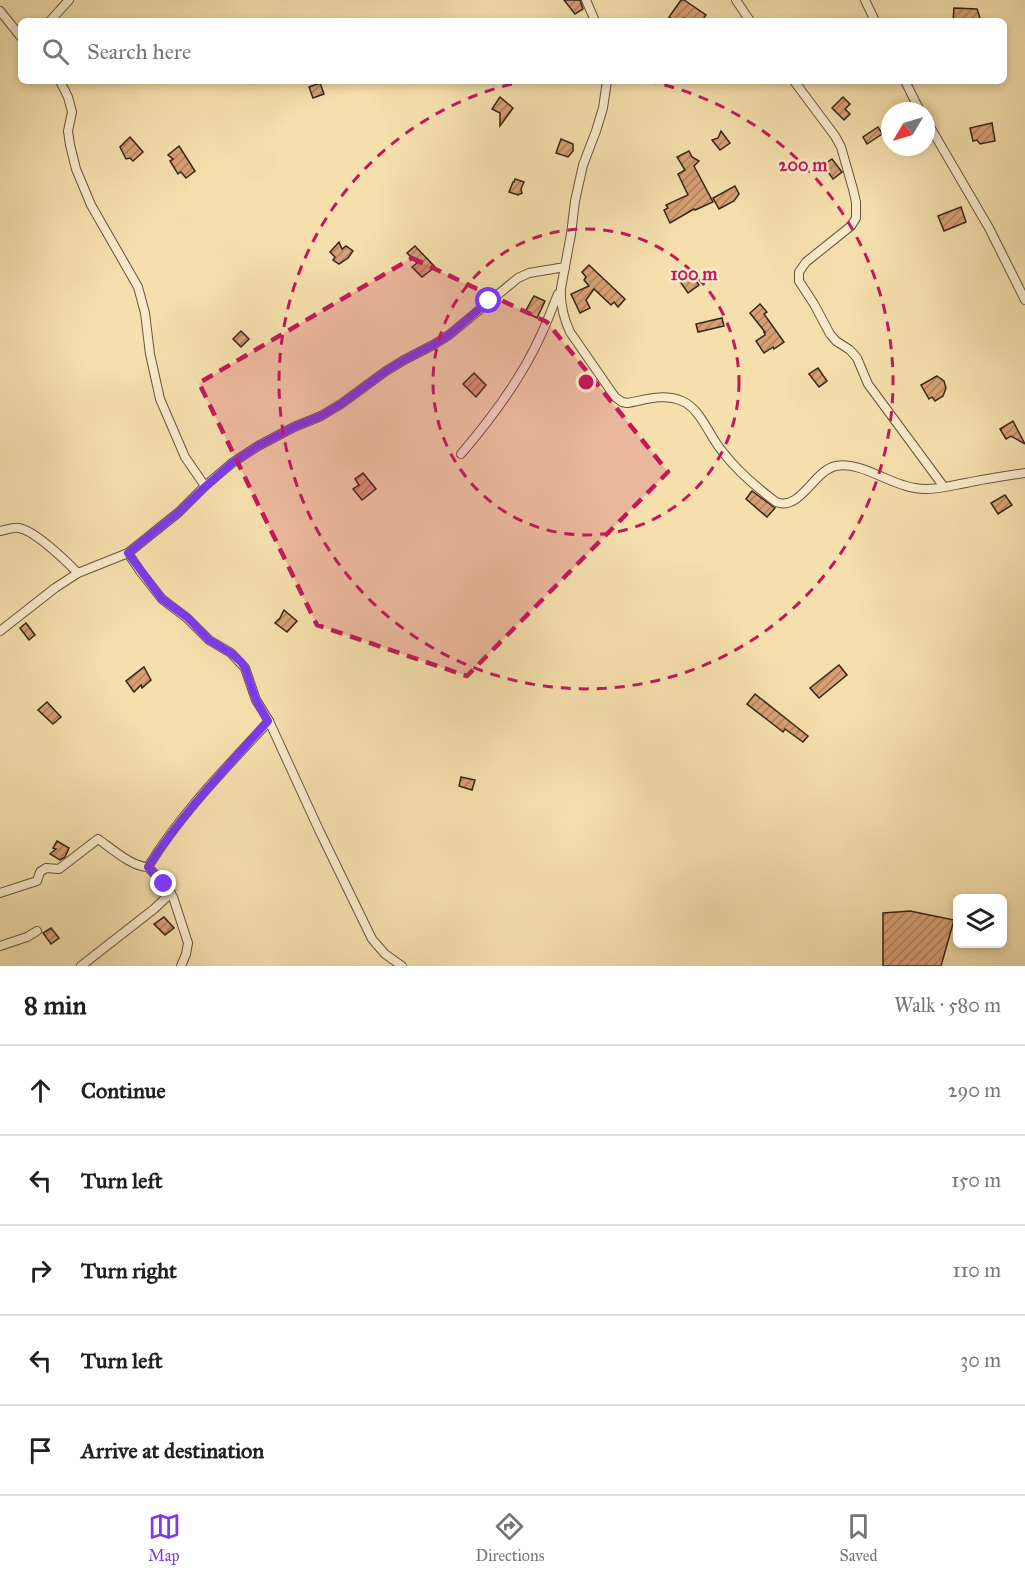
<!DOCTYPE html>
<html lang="en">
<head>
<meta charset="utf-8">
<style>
  body { margin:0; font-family:"IM FELL Great Primer",serif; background:#f6f6f6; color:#202124 }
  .controls { position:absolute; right:18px; bottom:18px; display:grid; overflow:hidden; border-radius:9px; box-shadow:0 3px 9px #0003 }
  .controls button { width:54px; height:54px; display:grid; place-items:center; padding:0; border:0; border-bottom:2px solid #e0e0e0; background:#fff; color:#202124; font:30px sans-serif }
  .compass { position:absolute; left:881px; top:102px; width:54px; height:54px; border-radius:50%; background:#fff; box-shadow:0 3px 9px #0003; rotate:232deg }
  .stop { position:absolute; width:18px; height:18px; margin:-14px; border:4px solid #7c3aed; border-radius:50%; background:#fff }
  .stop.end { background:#7c3aed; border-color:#fff; box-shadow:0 2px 6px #0008 }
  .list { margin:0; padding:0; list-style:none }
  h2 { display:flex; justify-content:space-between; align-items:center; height:78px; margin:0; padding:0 24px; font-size:26px }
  h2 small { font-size:20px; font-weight:400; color:#757577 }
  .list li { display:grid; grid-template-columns:39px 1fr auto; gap:18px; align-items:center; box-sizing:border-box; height:90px; padding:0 24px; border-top:2px solid #e0e0e0 }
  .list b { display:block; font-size:22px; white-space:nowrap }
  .list em { font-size:20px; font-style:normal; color:#757577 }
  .icon { flex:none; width:33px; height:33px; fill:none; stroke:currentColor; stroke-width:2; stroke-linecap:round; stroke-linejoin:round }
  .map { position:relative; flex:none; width:1025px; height:966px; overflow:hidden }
  .search { position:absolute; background:#fff; box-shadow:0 3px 9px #0003; left:18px; right:18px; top:18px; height:66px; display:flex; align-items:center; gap:15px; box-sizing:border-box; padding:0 21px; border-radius:9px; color:#757577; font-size:22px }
  .sheet { height:528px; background:#fff }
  nav { display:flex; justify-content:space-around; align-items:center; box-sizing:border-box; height:84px; border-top:2px solid #e0e0e0; background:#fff; font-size:16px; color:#757577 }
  nav a { display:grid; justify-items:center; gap:3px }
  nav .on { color:#7c3aed }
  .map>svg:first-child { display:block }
  .building { fill:url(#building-hatch); stroke:#342519; stroke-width:1.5 }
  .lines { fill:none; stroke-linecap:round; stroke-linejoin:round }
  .minor-casing { stroke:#64543e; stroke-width:10 }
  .minor { stroke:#f8eaca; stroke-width:8 }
  .route { stroke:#7c3aed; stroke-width:8 }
  .marked { fill:#c2185b; fill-opacity:0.2; stroke:#c2185b; stroke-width:4.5; stroke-dasharray:12 8; stroke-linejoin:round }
  .ring { fill:none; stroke:#c2185b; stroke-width:3; stroke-dasharray:10 8 }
  .centre { fill:#c2185b; stroke:#f8eaca; stroke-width:3 }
  .ring-label { font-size:18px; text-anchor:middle; font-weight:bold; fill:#c2185b; stroke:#f8eaca; stroke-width:5; stroke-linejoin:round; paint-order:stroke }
</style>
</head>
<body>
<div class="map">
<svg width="1025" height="966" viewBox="0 0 1025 966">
  <defs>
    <pattern id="building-hatch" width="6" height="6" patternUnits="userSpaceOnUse" patternTransform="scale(1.5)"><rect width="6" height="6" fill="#d79f74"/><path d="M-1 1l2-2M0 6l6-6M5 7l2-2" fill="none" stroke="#af815e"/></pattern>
  </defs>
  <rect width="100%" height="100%" fill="#f5dfad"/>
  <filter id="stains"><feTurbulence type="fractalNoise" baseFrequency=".00333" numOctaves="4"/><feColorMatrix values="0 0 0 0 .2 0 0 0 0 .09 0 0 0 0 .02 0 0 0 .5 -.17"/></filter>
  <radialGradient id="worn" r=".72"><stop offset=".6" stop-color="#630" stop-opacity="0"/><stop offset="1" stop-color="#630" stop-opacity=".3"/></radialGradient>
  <g class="building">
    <path d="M564 0H580L583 9 575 14Z"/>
    <path d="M681 0H684L706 15 702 21H688L683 18 681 21H675L669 17Z"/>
    <path d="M954 8 977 9 981 21H953Z"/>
    <path d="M320 83 324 94 313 98 309 87Z"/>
    <path d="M500 97 513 108 500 126V113L492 109Z"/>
    <path d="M843 97 850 104 845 109 850 114 844 120 832 108Z"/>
    <path d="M992 123 995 141 980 144 977 140 973 141 970 128Z"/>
    <path d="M878 127 882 134 867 144 863 137Z"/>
    <path d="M721 131 730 143 720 150 712 140 718 138Z"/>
    <path d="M130 137 143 152 133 161 130 158 126 159 120 147Z"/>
    <path d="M561 139 573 144V151L568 157 556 153Z"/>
    <path d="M179 146 195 171 186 178 181 172 178 174 170 161 173 159 168 155Z"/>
    <path d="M689 151 692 157 699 161 694 166 713 202 695 210 694 209 670 223 664 210 668 208 666 205 688 195 678 174 685 170 677 157Z"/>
    <path d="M832 159 842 172 833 179 823 165Z"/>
    <path d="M515 179 524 182 521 189 522 193 518 195 509 192 513 182H514Z"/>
    <path d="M735 186 739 194 734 201 719 209 713 198Z"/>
    <path d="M961 207 966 222 944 231 938 216Z"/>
    <path d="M339 242 342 249 346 246 353 251 348 258 339 264 333 260 335 257 330 252Z"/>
    <path d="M415 246 435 267 422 277 412 267 417 263 407 253Z"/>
    <path d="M589 265 625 299 618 307 614 302 611 305 594 289 586 300 590 308 580 313 571 294 589 286 584 280 586 277 582 272Z"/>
    <path d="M690 272 699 285 688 293 679 280Z"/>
    <path d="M534 296 545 301 537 318 525 312Z"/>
    <path d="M760 304 767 312 764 314 784 342 774 349 773 347 764 353 756 341 765 335 764 332H765L750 313Z"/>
    <path d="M722 318 724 326 698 332 696 324Z"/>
    <path d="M241 331 249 339 241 347 233 339Z"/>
    <path d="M818 368 827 381 819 387 809 374Z"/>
    <path d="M474 373 486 385 476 397 463 384Z"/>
    <path d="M937 376 944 381 946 388 943 396 935 401 932 397 929 399 921 385Z"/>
    <path d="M1013 421 1025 444 1011 436 1006 439 1000 429Z"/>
    <path d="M363 473 376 489 362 500 353 489 359 485 355 479Z"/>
    <path d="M752 491 775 508 767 517 746 499Z"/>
    <path d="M1005 495 1012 505 998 514 991 503Z"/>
    <path d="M284 610 297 621 287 632 275 623 280 618Z"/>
    <path d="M26 623 35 635 29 640 20 628Z"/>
    <path d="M839 665 847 675 819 698 810 688Z"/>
    <path d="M144 667 151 680 142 688 141 685 134 692 126 681Z"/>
    <path d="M755 694 808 736 803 742 785 729 783 732 747 704Z"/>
    <path d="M47 702 61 717 53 724 38 710Z"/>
    <path d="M461 777 475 780 472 790 459 786Z"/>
    <path d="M57 841 69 848 65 857 60 860 50 854 56 849 53 848Z"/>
    <path d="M910 911 954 920 941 966H883V913Z"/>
    <path d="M164 917 174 928 165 935 154 924Z"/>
    <path d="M51 928 59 938 51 944 43 933Z"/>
  </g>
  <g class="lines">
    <defs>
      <g id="minor">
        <path d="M586 0 595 21"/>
        <path d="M736 0 750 21"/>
        <path d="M865 0 875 21"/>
        <path d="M0 11 21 37"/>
        <path d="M50 21 69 0"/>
        <path d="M60 81 68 97 72 112 68 131 70 145 76 169 91 205 138 287 145 313 150 354 160 399 185 457 205 486"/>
        <path d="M607 81 603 108 596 131 583 165 575 201 571 234 561 288C560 304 563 317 570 332L615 397 622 402 627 403C645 400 663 393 682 401 701 409 709 436 722 451 737 471 756 487 776 502 800 512 814 470 836 466 861 461 890 485 915 488 932 491 949 486 966 483 985 479 1005 476 1025 473"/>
        <path d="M794 81 835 136 841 147 853 189 856 202V218L851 226 806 262 799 272V281L814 304 830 334 836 341 850 350 857 358 868 384 944 487"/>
        <path d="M905 81 920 111"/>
        <path d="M926 120 989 228 1025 300"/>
        <path d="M461 454C491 419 521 379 540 337 547 323 552 308 558 294"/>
        <path d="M0 531C6 530 13 527 19 528 36 531 66 561 78 573"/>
        <path d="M128 553 140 571 162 599 187 618 209 640 231 653 245 668 256 700 269 721 319 830 372 939 385 954 402 966"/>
        <path d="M0 631 55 588 78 573 128 553 179 512 205 486 232 463 258 446 294 427 321 416 341 404 386 371 404 360 433 345 449 335 518 278 529 273 565 267"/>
        <path d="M148 867 164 884 173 897 188 943 186 954 181 966"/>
        <path d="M0 893 37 881 40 872 46 868 59 869 98 839C111 848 132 867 148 867 181 813 226 768 269 721"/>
        <path d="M0 946 27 937 37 931"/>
        <path d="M81 966 154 909 171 893"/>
      </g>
    </defs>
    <use href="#minor" class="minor-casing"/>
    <use href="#minor" class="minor"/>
  </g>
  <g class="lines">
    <path class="route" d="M164 884 148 867C182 814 226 768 268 721L256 700 245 668 241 662 231 653 209 640 188 618 162 599 128 553 179 512 206 486 232 463 258 446 294 427 321 416 341 404 386 371 404 360 433 345 449 335 489 301"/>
  </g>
  <path class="marked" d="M412 258 547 322 668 472 467 676 317 625 199 383Z"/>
  <g class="ring">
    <circle cx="586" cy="382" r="153"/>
    <path d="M647 81A307 307 0 1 1 525 81"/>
  </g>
  <circle cx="586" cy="382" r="9" class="centre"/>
  <g class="ring-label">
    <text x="803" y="171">200 m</text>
    <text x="694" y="280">100 m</text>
  </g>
  <rect width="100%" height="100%" filter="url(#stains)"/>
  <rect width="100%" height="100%" fill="url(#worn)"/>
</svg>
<div class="controls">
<button><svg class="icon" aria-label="layers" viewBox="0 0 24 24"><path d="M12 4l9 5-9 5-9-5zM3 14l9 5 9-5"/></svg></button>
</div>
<svg class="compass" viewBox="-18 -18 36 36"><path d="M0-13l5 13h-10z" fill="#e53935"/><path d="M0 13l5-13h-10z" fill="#757577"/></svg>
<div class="stop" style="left:489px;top:301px"></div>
<div class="stop end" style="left:164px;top:884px"></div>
<div class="search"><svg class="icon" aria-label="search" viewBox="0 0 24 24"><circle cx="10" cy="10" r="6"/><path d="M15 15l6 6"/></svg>Search here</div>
</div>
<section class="sheet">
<h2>8 min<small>Walk · 580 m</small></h2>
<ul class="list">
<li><svg class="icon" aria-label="ahead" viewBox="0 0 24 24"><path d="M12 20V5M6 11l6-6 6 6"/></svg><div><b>Continue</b></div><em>290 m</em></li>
<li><svg class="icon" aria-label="left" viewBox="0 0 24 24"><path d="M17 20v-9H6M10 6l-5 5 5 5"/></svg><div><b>Turn left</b></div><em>150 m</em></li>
<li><svg class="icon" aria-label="right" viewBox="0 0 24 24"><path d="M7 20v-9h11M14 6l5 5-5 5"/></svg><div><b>Turn right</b></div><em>110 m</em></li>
<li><svg class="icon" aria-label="left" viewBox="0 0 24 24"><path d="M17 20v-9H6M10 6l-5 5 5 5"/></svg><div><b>Turn left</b></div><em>30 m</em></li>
<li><svg class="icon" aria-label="arrive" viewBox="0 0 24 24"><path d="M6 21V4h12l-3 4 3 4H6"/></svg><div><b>Arrive at destination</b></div></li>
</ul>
</section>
<nav>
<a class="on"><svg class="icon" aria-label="map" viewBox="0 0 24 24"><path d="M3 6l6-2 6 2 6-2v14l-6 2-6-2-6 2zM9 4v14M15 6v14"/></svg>Map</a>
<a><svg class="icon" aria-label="directions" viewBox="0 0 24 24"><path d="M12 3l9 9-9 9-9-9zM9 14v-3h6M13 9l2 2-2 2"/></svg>Directions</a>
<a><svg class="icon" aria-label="saved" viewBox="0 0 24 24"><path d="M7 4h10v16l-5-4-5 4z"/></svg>Saved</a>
</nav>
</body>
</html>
